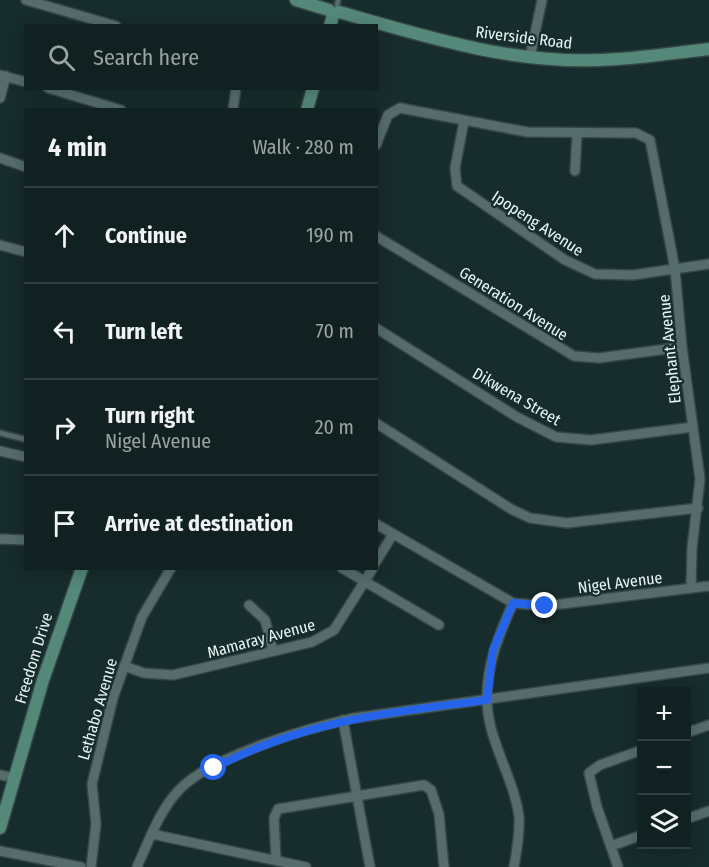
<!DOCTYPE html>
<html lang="en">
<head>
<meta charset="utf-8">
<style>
  body { margin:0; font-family:"Fira Sans Condensed",sans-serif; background:#1a292a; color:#f1f3f6 }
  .controls { position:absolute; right:18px; bottom:18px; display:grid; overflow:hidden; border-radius:0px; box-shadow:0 3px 15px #0003 }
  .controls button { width:54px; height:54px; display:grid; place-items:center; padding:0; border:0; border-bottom:2px solid #303e3f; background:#112121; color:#f1f3f6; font:30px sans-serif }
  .stop { position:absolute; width:18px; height:18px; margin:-14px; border:4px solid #2563eb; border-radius:50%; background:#fff }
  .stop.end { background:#2563eb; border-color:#fff; box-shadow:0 2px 6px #0008 }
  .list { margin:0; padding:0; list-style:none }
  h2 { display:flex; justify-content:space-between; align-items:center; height:78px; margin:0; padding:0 24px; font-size:26px }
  h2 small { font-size:20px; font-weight:400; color:#9ca3a5 }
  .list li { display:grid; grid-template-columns:39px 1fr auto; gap:18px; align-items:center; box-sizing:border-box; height:96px; padding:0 24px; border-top:2px solid #303e3f }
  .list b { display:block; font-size:22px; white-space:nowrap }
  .list p { margin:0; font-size:20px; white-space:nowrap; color:#9ca3a5 }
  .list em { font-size:20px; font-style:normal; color:#9ca3a5 }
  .icon { flex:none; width:33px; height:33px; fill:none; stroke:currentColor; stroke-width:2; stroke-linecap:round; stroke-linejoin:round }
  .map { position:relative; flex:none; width:709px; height:867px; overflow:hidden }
  .search { position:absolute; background:#112121; box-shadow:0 3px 15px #0003; left:24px; top:24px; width:354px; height:66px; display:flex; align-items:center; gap:15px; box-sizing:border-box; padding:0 21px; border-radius:0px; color:#9ca3a5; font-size:22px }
  .panel { position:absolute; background:#112121; box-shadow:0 3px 15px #0003; left:24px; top:108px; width:354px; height:462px; border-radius:0px }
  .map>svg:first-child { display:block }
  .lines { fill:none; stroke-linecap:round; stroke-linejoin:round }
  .lane-casing { stroke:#354646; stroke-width:8 }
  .street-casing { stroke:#354646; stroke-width:12 }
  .secondary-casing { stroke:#354646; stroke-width:15 }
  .lane { stroke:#556c6b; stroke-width:4.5 }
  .street { stroke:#556c6b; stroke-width:9 }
  .secondary { stroke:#548879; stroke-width:12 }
  .route { stroke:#2563eb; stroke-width:8 }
  .labels { text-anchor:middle; stroke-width:4.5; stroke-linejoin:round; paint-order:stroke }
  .street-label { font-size:16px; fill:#e9f6f5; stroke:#172c2c }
</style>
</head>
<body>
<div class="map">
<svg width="709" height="867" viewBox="0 0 709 867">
  <rect width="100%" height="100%" fill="#172c2c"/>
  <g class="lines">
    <defs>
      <g id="lane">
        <path d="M337 6 338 0"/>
        <path d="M0 433 24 439"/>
      </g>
      <g id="street">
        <path d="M26 0 116 26"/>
        <path d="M530 57 542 0"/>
        <path d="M0 75 26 82"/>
        <path d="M48 88 121 110"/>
        <path d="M0 98 6 76"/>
        <path d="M233 110 236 88"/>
        <path d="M464 121 455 168 457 186 565 260 595 274 633 275 709 264"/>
        <path d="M376 145 388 115 400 108 527 132 636 133 650 140 675 269 682 347 700 479 692 548 691 588"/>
        <path d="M0 158 26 167"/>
        <path d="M575 171 577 134"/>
        <path d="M376 236 574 356 599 358 682 347"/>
        <path d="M0 245 26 252"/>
        <path d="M376 328 517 417 556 437 591 440 693 427"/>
        <path d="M376 423 511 509 530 518 567 523 698 508"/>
        <path d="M0 451 26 457"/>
        <path d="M376 524 513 603 545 606 709 586"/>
        <path d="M0 539 26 540"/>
        <path d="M376 562 393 534"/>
        <path d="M342 568 439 625"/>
        <path d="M513 603C499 635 486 665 487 701 488 742 514 777 519 817 520 834 517 850 514 867"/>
        <path d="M249 605 265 620 273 650"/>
        <path d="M124 666 144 673 173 675 312 642 334 630 373 568"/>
        <path d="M343 720 370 867"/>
        <path d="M686 733 709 725"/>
        <path d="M0 775 15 778"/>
        <path d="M686 819 709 811"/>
        <path d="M152 834 306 867"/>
        <path d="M611 846 642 835"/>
        <path d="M0 851 81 867"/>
        <path d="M276 859 274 818 278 809 424 785 431 790 439 814 444 867"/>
        <path d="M91 867 96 824 92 784 113 698 142 617 171 568"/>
        <path d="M137 867C149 841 159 811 179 790 211 756 308 728 354 718L709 668"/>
        <path d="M618 867 597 807 589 773 600 765 642 750"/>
      </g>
      <g id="secondary">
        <path d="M296 0 329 10"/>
        <path d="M339 12C424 36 510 64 600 60 636 59 673 53 709 49"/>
        <path d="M330 26 333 15"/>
        <path d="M307 110 313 88"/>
        <path d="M0 828 43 680 82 568"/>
      </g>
    </defs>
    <use href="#lane" class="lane-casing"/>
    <use href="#street" class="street-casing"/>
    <use href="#secondary" class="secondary-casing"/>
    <use href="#lane" class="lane"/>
    <use href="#street" class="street"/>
    <use href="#secondary" class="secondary"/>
  </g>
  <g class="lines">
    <path class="route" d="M214 768C306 720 387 713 487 700L493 650 513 603 545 606"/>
  </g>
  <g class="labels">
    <g class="street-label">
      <text transform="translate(524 37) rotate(7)" y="6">Riverside Road</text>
      <text transform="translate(538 223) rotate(33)" y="6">Ipopeng Avenue</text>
      <text transform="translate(514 303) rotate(32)" y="6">Generation Avenue</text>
      <text transform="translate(669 349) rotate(-96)" y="6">Elephant Avenue</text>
      <text transform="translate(517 396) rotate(30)" y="6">Dikwena Street</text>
      <text transform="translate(620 582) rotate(-7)" y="6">Nigel Avenue</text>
      <text transform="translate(261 638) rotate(-15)" y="6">Mamaray Avenue</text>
      <text transform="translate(33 658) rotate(-73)" y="6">Freedom Drive</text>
      <text transform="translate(97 709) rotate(-74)" y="6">Lethabo Avenue</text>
    </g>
  </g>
</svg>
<div class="controls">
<button>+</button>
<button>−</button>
<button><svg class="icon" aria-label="layers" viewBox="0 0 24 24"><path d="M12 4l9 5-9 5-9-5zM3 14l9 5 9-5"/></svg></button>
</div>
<div class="stop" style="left:214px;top:768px"></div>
<div class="stop end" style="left:545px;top:606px"></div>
<div class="search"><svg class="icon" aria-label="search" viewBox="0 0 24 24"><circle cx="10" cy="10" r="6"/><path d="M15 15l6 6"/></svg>Search here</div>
<section class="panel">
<h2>4 min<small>Walk · 280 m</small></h2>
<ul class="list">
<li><svg class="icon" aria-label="ahead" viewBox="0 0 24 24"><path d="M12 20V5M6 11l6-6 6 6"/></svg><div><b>Continue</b></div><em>190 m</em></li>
<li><svg class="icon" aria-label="left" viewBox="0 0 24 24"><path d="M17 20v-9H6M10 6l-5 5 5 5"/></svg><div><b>Turn left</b></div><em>70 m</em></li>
<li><svg class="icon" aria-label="right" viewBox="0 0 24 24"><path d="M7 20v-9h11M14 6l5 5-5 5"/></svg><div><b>Turn right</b><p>Nigel Avenue</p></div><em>20 m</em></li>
<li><svg class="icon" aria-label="arrive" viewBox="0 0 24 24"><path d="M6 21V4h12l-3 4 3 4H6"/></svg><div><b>Arrive at destination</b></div></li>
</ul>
</section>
</div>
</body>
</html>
